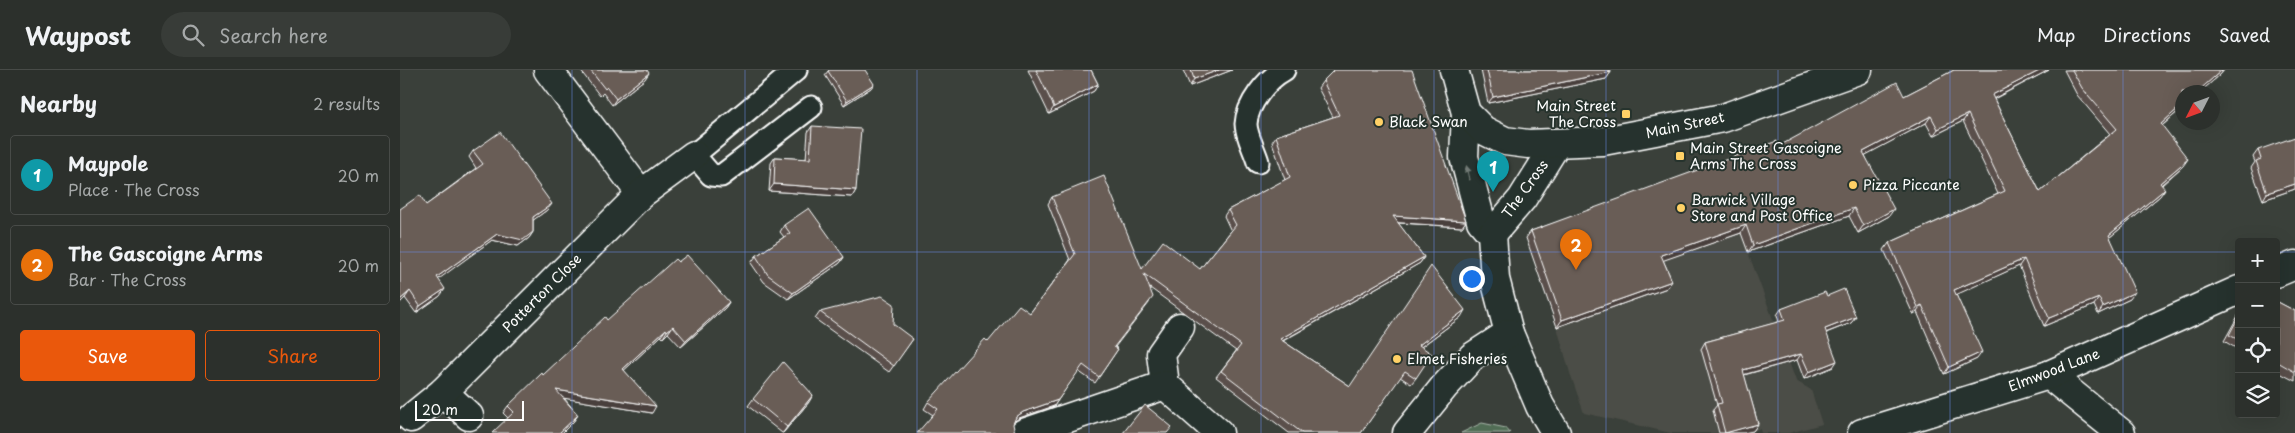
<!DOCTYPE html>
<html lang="en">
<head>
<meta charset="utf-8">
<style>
  body { margin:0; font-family:"Playpen Sans",sans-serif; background:#383c38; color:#f1f3f6 }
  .controls { position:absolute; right:15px; bottom:15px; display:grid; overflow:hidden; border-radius:5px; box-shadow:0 5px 20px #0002 }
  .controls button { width:45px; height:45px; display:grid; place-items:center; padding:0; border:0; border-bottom:1px solid #484b48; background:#2c302c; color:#f1f3f6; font:25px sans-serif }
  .compass { position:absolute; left:1775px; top:15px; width:45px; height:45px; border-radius:50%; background:#2c302c; box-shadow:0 5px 20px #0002; rotate:228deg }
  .scale { position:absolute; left:15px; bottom:12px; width:109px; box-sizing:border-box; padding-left:5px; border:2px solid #fff; border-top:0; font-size:14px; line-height:18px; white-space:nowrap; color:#fff; -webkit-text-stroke:4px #26332d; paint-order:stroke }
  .you { position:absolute; left:1071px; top:208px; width:18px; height:18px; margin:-12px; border:4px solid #fff; border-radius:50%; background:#1a73e8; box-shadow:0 0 0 8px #1a73e833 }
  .badge { display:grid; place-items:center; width:32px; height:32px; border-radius:50%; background:#ea580c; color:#fff; font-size:16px; font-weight:700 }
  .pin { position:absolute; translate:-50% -41px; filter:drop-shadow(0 1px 2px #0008) }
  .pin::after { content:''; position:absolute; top:26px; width:18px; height:15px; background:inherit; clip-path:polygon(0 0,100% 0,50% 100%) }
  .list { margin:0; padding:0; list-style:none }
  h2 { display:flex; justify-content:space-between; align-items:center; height:65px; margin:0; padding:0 20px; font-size:21px }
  h2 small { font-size:16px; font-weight:400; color:#a6a9a9 }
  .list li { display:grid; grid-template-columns:32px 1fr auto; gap:15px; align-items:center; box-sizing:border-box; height:80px; margin:0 10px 10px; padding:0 10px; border:1px solid #484b48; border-radius:5px }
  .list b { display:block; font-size:19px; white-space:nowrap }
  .list p { margin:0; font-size:16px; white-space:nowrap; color:#a6a9a9 }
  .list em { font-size:16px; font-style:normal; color:#a6a9a9 }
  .actions { display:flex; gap:10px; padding:15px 20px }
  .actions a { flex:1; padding:11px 0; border:1px solid #ea580c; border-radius:5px; text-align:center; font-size:18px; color:#ea580c }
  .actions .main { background:#ea580c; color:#fff }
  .icon { flex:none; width:28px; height:28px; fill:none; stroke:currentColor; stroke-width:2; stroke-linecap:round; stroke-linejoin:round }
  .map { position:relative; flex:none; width:1895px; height:363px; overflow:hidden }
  header { display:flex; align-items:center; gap:30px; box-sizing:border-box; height:70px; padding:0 25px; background:#2c302c; border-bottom:1px solid #484b48 }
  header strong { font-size:24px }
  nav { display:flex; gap:28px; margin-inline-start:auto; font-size:18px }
  .search { width:350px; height:45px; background:#383c38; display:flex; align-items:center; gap:12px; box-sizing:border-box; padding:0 18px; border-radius:28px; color:#a6a9a9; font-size:19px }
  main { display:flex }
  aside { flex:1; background:#2c302c }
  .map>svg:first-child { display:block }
  .built { fill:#4c4d47 }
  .green { fill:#516d55; stroke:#a8b6aa }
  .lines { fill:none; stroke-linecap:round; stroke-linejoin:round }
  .lane-casing { stroke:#fff; stroke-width:25 }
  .street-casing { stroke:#fff; stroke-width:31 }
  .secondary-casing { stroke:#fff; stroke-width:31 }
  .lane { stroke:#26332d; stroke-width:21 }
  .street { stroke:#26332d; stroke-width:28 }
  .secondary { stroke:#26332d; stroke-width:28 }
  .wall { fill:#5a504b; stroke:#fff }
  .shaded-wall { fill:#4a413d; stroke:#fff }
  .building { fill:#695d57; stroke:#fff }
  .oneway { fill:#727a76 }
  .grid { fill:none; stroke:#6c8ce6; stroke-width:1; stroke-opacity:0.55 }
  .poi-dot { fill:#ffd166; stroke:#26332d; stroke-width:2 }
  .labels { text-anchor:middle; stroke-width:4; stroke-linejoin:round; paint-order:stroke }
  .poi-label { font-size:14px; fill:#fff; stroke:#26332d; text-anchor:start }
  .street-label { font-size:14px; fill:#fff; stroke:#26332d }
</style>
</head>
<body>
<header>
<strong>Waypost</strong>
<div class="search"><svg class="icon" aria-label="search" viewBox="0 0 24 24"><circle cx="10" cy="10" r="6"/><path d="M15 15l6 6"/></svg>Search here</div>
<nav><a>Map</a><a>Directions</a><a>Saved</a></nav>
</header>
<main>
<aside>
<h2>Nearby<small>2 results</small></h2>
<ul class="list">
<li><span class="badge" style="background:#0f9aa8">1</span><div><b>Maypole</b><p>Place · The Cross</p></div><em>20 m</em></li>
<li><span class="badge" style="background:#e8710a">2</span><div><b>The Gascoigne Arms</b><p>Bar · The Cross</p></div><em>20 m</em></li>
</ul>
<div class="actions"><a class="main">Save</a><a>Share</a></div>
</aside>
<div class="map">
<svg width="1895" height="363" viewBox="0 0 1895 363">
  <rect width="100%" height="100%" fill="#3a403a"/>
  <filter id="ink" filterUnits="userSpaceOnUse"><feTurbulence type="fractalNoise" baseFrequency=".02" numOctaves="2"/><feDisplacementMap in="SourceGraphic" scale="10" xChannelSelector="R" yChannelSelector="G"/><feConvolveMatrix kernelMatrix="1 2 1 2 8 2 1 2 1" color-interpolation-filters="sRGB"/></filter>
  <g filter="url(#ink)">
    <path class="built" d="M1317 99 1396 311 1411 320 1422 354 1389 363H1361L1360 359 1344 363H1271L1184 343 1170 303 1157 257Z"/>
    <path class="green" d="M1082 353 1106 358 1110 363H1061Z"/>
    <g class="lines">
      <defs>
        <g id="lane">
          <path d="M396 0 294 85 311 105 321 106 411 37"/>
          <path d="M858 92C855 81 846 65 846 54 847 34 867 9 884 0"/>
        </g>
        <g id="street">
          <path d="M148 0 241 124"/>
          <path d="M1066 43 1064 87 1081 151 1092 164 1095 209 1109 263 1140 336 1156 363"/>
          <path d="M1092 164 1122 129 1157 73"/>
          <path d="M1876 203 1895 195"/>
          <path d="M1649 305 1721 363"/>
          <path d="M765 315 761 284 780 257"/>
          <path d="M43 322 69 346"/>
          <path d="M11 348 43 322 241 124 294 85"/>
          <path d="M624 363 765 315 819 363"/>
          <path d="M1007 363 1044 317 1072 287 1109 263"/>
          <path d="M1462 363 1649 305 1839 220"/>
        </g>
        <path id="secondary" d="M1054 0 1066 43 1083 60 1105 71 1128 74 1203 71 1323 48 1458 0"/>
      </defs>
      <use href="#lane" class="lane-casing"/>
      <use href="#street" class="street-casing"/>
      <use href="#secondary" class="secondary-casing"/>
      <use href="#lane" class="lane"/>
      <use href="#street" class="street"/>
      <use href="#secondary" class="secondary"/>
    </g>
    <g class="wall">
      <path d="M180 0H247L245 9 212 35 203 23 200 26Z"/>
      <path d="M628 0H691L698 14 694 21 649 44Z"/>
      <path d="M783 0H832L790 16Z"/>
      <path d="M1081 0H1210L1211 2 1206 9 1088 33Z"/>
      <path d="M1554 0H1649L1594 29 1640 122 1710 64 1677 25 1664 0H1824L1820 5 1800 22H1782V38L1762 56 1783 96 1762 115 1760 126 1710 167 1730 229 1698 244 1694 235 1644 256 1619 196 1556 224 1577 289 1544 304 1517 242 1513 244 1484 180 1489 173 1598 124 1563 51 1533 66 1526 53 1465 85 1489 146 1458 163 1449 146 1348 182 1341 163 1263 190 1272 211 1267 218 1157 257 1126 168 1131 161 1379 76 1504 26Z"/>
      <path d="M428 1 471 18 444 35 425 5Z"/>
      <path d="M923 11 1066 151 1062 157 998 153 1024 187 1020 193 883 271 950 316 1061 247 1021 277 1016 308 1011 314 1000 307 961 363H889L816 307 836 281 750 218 749 233 715 277 718 279 695 313 678 301 654 336 619 348 614 352 533 345 524 339 528 332 588 272 630 243 670 190 648 134 652 127 742 199H800L831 161 824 146 828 140 885 110 872 72 876 66 933 47 918 18Z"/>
      <path d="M412 56 456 120 452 127 369 121 371 93 375 87 406 89 408 62Z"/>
      <path d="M1858 80 1895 119 1863 130 1851 98 1855 92 1853 87Z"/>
      <path d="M73 81 147 140 133 150V162L129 168 118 176 92 170 38 209 40 226 16 243 5 228 26 135 76 98 69 87Z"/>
      <path d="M384 155 444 187 440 193 388 229 364 212 351 193 356 186 384 167 380 162Z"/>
      <path d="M1427 226 1456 247 1451 253 1426 263 1433 297 1404 309 1397 290 1344 305 1358 354 1353 361 1344 363H1319L1313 340 1317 335 1301 279 1305 272 1379 252 1377 245 1381 239Z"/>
      <path d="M1876 231 1895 241V311L1876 301Z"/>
      <path d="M329 232 325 238 281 277 268 263 263 268 261 266 224 300 252 343 164 328 178 345 173 352 108 348 103 343 108 336 207 250Z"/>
      <path d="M420 242 513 269 489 302 415 249Z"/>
      <path d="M1839 244V280L1824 271Z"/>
      <path d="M353 329 409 332 383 363H382L348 336Z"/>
    </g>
    <g class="shaded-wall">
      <path d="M819 0H832L790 16 794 9Z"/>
      <path d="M1641 0H1649L1587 32 1592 25Z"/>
      <path d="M1822 0H1824L1820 5 1800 22H1797Z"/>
      <path d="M1211 2 1206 9 1088 33 1093 27Z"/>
      <path d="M249 3 245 9 212 35 216 29Z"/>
      <path d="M474 14 471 18 444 35 447 31Z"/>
      <path d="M698 14 694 21 649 44 654 37Z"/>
      <path d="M1782 35V38L1756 61 1761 54Z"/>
      <path d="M1568 44 1563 51 1533 66 1538 59Z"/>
      <path d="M1531 46 1526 53 1458 89 1463 82Z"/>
      <path d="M1788 89 1783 96 1755 120 1760 113Z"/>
      <path d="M374 114 456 120 452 127 369 121Z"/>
      <path d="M1895 114V119L1863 130 1867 123Z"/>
      <path d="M1765 119 1760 126 1704 172 1709 165Z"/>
      <path d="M152 134 147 140 128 154 133 147Z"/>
      <path d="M1454 138 1449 146 1348 182 1353 175Z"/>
      <path d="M1494 139 1489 146 1458 163 1463 156Z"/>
      <path d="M993 146 1066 151 1062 157 988 152Z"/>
      <path d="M1346 155 1341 163 1256 193 1261 185Z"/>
      <path d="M133 162 129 168 118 176 92 170 32 214 37 207 97 164Z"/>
      <path d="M444 187 440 193 388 229 393 223Z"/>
      <path d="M1024 187 1020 193 875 275 880 269Z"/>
      <path d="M1624 189 1619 196 1549 228 1554 220Z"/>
      <path d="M1272 211 1267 218 1157 257 1162 250Z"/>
      <path d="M45 219 40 226 16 243 20 236Z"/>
      <path d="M10 221 5 228 0 233V230Z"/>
      <path d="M1735 222 1730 229 1698 244 1703 237Z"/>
      <path d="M1699 228 1694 235 1644 256 1649 248Z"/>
      <path d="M329 232 325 238 281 277 286 271Z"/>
      <path d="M1522 235 1517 242 1513 244 1518 237Z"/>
      <path d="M1065 240 1061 247 1014 282 1019 275Z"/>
      <path d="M1456 247 1451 253 1420 265 1425 259Z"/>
      <path d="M273 256 268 263 263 268 267 261Z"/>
      <path d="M266 259 261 266 218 306 223 299Z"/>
      <path d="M1582 282 1577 289 1544 304 1549 297Z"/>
      <path d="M1401 284 1397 290 1339 306 1343 300Z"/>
      <path d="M1437 291 1433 297 1404 309 1409 302Z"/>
      <path d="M156 320 256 336 252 343 151 326Z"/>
      <path d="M413 325 409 332 383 363 387 357Z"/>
      <path d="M658 330 654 336 619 348 612 353 616 347 623 342Z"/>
      <path d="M178 345 173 352 162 363H159Z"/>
      <path d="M1358 354 1353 361 1344 363H1324Z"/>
    </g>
    <g class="building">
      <path d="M190 0H247L249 3 216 29 207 17 205 19Z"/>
      <path d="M429 0H465L474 14 447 31 428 1Z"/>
      <path d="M636 0H691L698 14 654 37Z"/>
      <path d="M791 0H819L794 9Z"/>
      <path d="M934 0H1012L1066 151 993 146 1024 187 880 269 950 316 1031 196 1065 240 1019 275 1032 284 1016 308 1005 301 961 363H902L821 301 841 275 744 204 753 227 714 277 718 279 699 307 683 295 658 330 623 342 616 347 613 354 615 363H517L538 339 528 332 585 269 588 272 619 235 630 243 675 184 652 127 704 106 742 199 763 171 800 199 836 155 828 140 890 107 876 66 939 45 923 11Z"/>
      <path d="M1087 0H1210L1211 2 1093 27Z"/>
      <path d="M1554 0H1641L1592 25 1640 122 1717 59 1682 18 1672 0H1822L1797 22H1782V35L1761 54 1788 89 1760 113 1765 119 1709 165 1735 222 1703 237 1699 228 1649 248 1624 189 1554 220 1582 282 1549 297 1522 235 1518 237 1489 173 1605 121 1568 44 1538 59 1531 46 1463 82 1494 139 1463 156 1454 138 1353 175 1346 155 1261 185 1272 211 1162 250 1131 161 1377 71 1379 76 1497 12 1504 26Z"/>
      <path d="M412 56 461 59 456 120 374 114 375 87 410 89Z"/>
      <path d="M100 62 152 134 133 147V162L123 170 97 164 37 207 45 219 20 236 10 221 0 230V139L20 125 26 135 83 94 73 81Z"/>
      <path d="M1895 67V114L1867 123 1856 91 1861 89 1858 80Z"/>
      <path d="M409 138 444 187 393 223 368 205 356 186 390 163 384 155Z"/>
      <path d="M287 185 329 232 286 271 273 256 267 261 266 259 223 299 256 336 156 320 178 345 159 363H92L114 342 108 336 142 303 143 305 205 247 207 250 275 189 278 192Z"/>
      <path d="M1444 219 1456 247 1425 259 1437 291 1409 302 1401 284 1343 300 1358 354 1325 363 1317 334 1322 333 1305 272 1385 250 1381 239 1425 222 1427 226Z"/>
      <path d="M482 226 494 234 493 254 513 269 494 296 420 242Z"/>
      <path d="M1876 231 1895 241V302L1876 291Z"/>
      <path d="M1839 246V270L1829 265Z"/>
      <path d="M383 292 413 325 387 357 353 329Z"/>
      <path d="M745 335 772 357 767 363H723Z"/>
    </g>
    <defs><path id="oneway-solid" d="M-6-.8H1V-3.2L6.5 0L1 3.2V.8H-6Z" transform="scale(1.25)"/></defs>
    <use class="oneway" href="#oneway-solid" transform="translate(1068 103) rotate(-103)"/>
  </g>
  <path class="grid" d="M172 0V363M345 0V363M517 0V363M689 0V363M861 0V363M1034 0V363M1206 0V363M1378 0V363M1550 0V363M1723 0V363M0 182H1839M1876 182H1895"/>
  <g class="poi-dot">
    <rect x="1221" y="39" width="10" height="10" rx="2.5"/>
    <circle cx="979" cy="52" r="5"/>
    <rect x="1275" y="81" width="10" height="10" rx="2.5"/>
    <circle cx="1453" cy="115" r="5"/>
    <circle cx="1281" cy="138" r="5"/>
    <circle cx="997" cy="289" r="5"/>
  </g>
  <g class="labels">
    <g class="poi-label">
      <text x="1216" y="41" text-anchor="end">Main Street<tspan x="1216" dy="16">The Cross</tspan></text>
      <text x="989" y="57">Black Swan</text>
      <text x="1290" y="83">Main Street Gascoigne<tspan x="1290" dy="16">Arms The Cross</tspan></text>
      <text x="1463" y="120">Pizza Piccante</text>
      <text x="1291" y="135">Barwick Village<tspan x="1291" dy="16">Store and Post Office</tspan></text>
      <text x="1007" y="294">Elmet Fisheries</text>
    </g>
    <g class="street-label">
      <text transform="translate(1285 55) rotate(-12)" y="5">Main Street</text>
      <text transform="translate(1125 119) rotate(-54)" y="5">The Cross</text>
      <text transform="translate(142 223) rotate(-45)" y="5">Potterton Close</text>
      <text transform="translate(1654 300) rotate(-21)" y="5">Elmwood Lane</text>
    </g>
  </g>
</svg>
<div class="controls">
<button>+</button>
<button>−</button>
<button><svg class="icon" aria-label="locate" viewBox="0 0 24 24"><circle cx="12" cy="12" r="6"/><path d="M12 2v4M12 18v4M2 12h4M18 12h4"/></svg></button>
<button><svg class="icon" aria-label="layers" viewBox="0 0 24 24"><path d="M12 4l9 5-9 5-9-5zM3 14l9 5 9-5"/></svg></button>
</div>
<svg class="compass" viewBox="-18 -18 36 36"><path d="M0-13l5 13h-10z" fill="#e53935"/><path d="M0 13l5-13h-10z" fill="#a6a9a9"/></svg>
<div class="scale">20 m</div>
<div class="you"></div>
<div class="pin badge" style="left:1093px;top:122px;background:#0f9aa8">1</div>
<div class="pin badge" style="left:1176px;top:200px;background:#e8710a">2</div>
</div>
</main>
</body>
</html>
